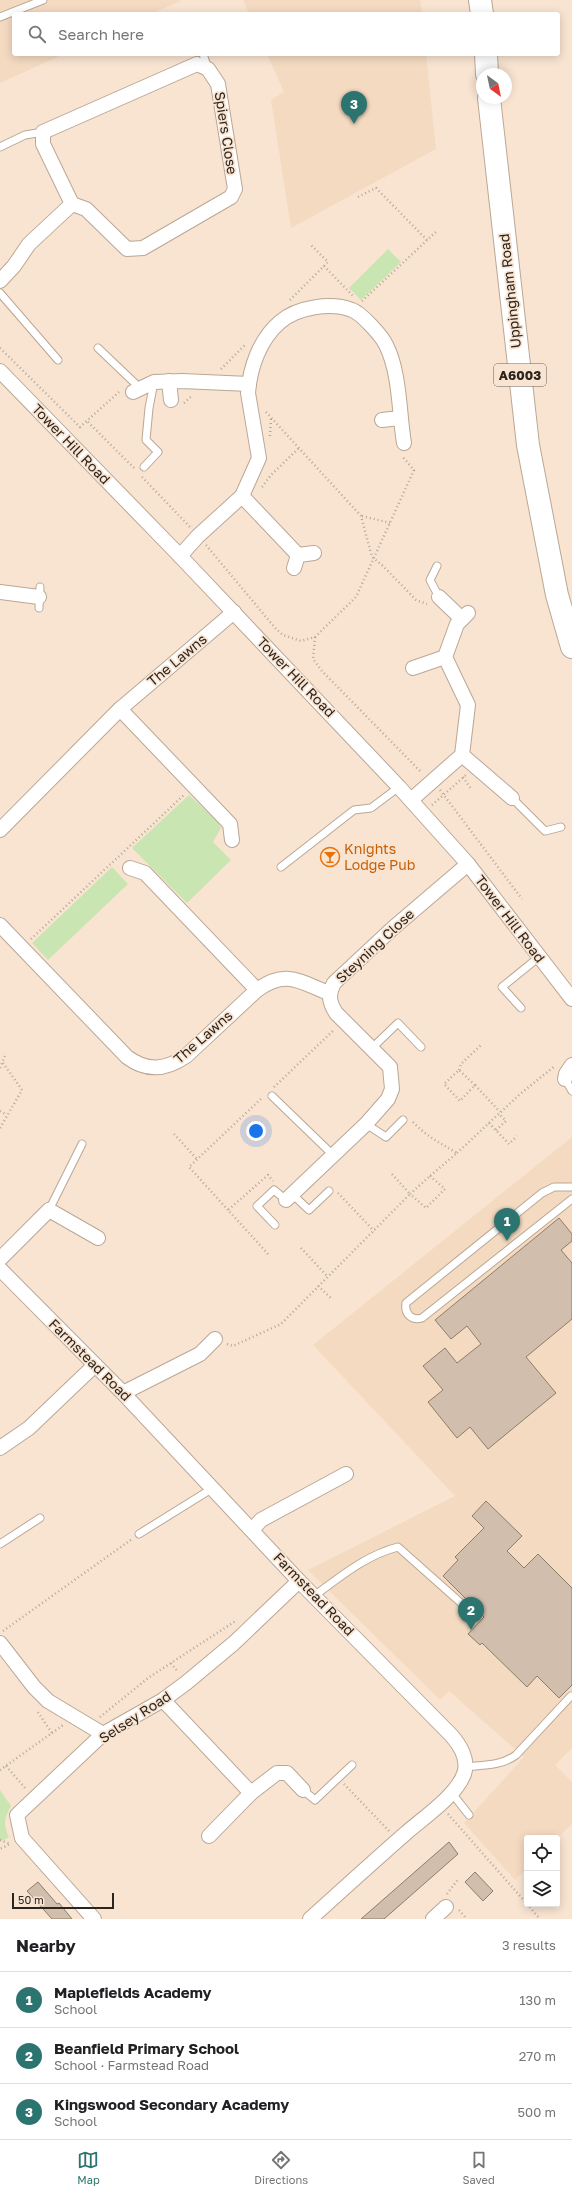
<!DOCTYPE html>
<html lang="en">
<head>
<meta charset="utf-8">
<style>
  body { margin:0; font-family:"Golos Text",sans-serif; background:#f2f2f2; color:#202124 }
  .controls { position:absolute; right:12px; bottom:12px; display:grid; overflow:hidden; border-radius:4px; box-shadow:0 2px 10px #0003 }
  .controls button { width:36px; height:36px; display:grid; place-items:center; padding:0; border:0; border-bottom:1px solid #e0e0e0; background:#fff; color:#202124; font:20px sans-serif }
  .compass { position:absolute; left:476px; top:68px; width:36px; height:36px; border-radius:50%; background:#fff; box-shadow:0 2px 10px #0003; rotate:147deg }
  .scale { position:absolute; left:12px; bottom:10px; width:102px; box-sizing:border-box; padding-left:4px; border:2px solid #2c251e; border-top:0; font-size:11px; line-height:14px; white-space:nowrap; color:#2c251e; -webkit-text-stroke:3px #f9e4d2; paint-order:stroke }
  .you { position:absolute; left:256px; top:1131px; width:14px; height:14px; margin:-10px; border:3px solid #fff; border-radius:50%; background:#1a73e8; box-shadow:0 0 0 6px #1a73e833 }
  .badge { display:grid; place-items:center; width:26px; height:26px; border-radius:50%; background:#2c746f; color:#fff; font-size:13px; font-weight:700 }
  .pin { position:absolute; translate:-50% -33px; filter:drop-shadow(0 1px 2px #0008) }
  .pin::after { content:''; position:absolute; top:21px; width:14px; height:12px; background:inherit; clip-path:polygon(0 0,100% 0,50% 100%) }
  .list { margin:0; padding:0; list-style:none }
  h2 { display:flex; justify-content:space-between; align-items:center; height:52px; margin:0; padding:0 16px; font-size:17px }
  h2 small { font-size:13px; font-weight:400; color:#757577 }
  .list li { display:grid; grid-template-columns:26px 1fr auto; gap:12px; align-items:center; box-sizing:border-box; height:56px; padding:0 16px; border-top:1px solid #e0e0e0 }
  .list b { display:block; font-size:15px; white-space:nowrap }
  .list p { margin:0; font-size:13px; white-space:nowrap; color:#757577 }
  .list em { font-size:13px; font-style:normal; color:#757577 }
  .icon { flex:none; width:22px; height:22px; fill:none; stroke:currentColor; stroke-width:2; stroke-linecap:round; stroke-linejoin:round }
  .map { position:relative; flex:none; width:572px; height:1919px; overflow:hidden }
  .search { position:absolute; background:#fff; box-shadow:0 2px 10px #0003; left:12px; right:12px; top:12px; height:44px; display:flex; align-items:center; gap:10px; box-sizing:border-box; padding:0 14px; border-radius:4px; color:#757577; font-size:15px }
  .sheet { height:220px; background:#fff }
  nav { display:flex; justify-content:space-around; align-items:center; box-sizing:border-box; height:56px; border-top:1px solid #e0e0e0; background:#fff; font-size:11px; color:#757577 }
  nav a { display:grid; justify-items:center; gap:2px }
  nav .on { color:#2c746f }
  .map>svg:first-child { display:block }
  .built { fill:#f4dac1 }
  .green { fill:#c9e6b2 }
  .building { fill:#d2beac; stroke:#8e7c6c }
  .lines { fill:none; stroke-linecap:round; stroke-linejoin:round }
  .service-casing { stroke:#baa795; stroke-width:9 }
  .minor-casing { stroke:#baa795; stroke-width:16 }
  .trunk-casing { stroke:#baa795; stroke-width:24 }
  .path { stroke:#b7a798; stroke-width:2.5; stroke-dasharray:1 3; stroke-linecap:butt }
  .service { stroke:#fff; stroke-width:7 }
  .minor { stroke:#fff; stroke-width:14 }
  .trunk { stroke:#fff; stroke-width:22 }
  .labels { text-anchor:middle; stroke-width:3.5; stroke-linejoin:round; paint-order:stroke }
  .shield { fill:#f9e4d2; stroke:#6a5e54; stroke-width:1 }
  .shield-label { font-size:13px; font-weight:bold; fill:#2c251e }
  .street-label { font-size:14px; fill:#2c251e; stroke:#f9e4d2 }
  .food-label { font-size:14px; fill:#c56008; stroke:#f9e4d2; text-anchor:start }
</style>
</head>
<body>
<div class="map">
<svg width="572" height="1919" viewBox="0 0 572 1919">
  <rect width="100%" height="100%" fill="#f9e4d2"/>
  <g class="built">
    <path d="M0 0H182L151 14H14V54H64L0 83Z"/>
    <path d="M243 0H420L422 14H249Z"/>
    <path d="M267 54H426L436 149 291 228 271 100 284 92Z"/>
    <path d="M572 1137V1748L555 1765 572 1782V1824L557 1838H527V1868L515 1880 464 1823 524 1757 449 1691 440 1700 308 1570 455 1496 313 1345Z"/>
  </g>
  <g class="green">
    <path d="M388 249 401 262 361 300 349 288Z"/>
    <path d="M189 795 218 822 221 828 213 842 231 860 187 903 132 848Z"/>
    <path d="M112 867 128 884 48 960 32 943Z"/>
    <path d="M0 1790 11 1806C4 1818 3 1825 9 1837L0 1842Z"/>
  </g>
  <g class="building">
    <path d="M559 1218 572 1234V1241L561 1250 572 1263V1319L526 1357 556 1393 488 1449 470 1427 457 1438 428 1402 443 1390 423 1366 445 1348 457 1363 481 1344 467 1326 451 1339 435 1320Z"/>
    <path d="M486 1501 522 1536 507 1551 524 1568 538 1554 572 1588V1685L559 1698 537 1676 527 1687 482 1643 480 1645 468 1634 484 1617 443 1576 458 1560 455 1557 484 1528 472 1516Z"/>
    <path d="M449 1842 458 1854 384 1919H361Z"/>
    <path d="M475 1872 493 1891 483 1901 465 1882Z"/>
    <path d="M38 1882 57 1904 59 1903 72 1919H52L27 1891Z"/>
  </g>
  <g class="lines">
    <defs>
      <g id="service">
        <path d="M0 17 43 0"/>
        <path d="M203 54 208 69"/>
        <path d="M0 147 25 135 43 132"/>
        <path d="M0 293 58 360"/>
        <path d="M98 348 141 389"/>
        <path d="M144 467 158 452 146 440 149 408 154 382"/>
        <path d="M437 566 430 580 439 597"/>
        <path d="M39 608 40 587"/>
        <path d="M512 798 545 831 561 827"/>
        <path d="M281 867 354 810 371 808 399 787"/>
        <path d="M521 1008 502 987 539 957"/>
        <path d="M372 1048 398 1023 421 1047"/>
        <path d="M565 1079 572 1091"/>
        <path d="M272 1096 333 1155"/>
        <path d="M366 1124 386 1137 403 1120"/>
        <path d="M572 1187H554L542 1193 406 1303C404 1314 412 1321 422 1318L572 1199"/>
        <path d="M292 1194 309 1210 329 1191"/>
        <path d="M49 1210 82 1144"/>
        <path d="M275 1225 257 1206 274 1190 286 1200"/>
        <path d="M139 1534 213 1488"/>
        <path d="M0 1544 40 1518"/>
        <path d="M314 1596C340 1577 366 1555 398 1547L470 1611"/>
        <path d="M465 1767C484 1765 501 1766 516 1755L571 1696"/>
        <path d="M303 1790 315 1800 352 1765"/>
        <path d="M451 1792 469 1815"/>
      </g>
      <g id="minor">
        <path d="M197 64 208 69 218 84 235 189 231 197 143 248 127 249 86 209 72 204 43 144V132Z"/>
        <path d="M0 281 14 266 29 244 72 204"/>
        <path d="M0 371 180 556 399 787 468 864 572 999"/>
        <path d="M169 381 171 400"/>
        <path d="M133 392 154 382 182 381 249 384"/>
        <path d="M382 420 400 418"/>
        <path d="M242 496 298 555 314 553"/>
        <path d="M180 556 198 536 242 496 259 458 248 393C250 367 260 339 280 322 297 307 331 302 352 310 361 313 382 336 386 345 400 372 399 413 404 443"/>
        <path d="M294 568 298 555"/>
        <path d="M0 592 39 597"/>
        <path d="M439 597 462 619"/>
        <path d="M413 668 445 657"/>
        <path d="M120 709 230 824 232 840"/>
        <path d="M462 755 512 798"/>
        <path d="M411 800 462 755 468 705 445 657 457 624 468 613"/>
        <path d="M0 830 120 709 234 612"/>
        <path d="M0 925 127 1057C147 1072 166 1070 186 1056L257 990 145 873 130 868"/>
        <path d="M257 990C286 969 300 982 329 993"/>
        <path d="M565 1079 566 1074 572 1065"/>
        <path d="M286 1200 366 1124 388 1099 392 1089 390 1067 336 1013C329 1002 328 995 334 983L393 928 468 864"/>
        <path d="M0 1259 49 1210 98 1238"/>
        <path d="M0 1269 123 1393 299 1581 451 1735C460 1745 469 1760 464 1774 456 1796 423 1818 406 1833 374 1861 342 1890 310 1919"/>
        <path d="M123 1393 200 1354 215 1339"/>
        <path d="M0 1448 29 1428 95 1365"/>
        <path d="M252 1530 261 1520 346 1474"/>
        <path d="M0 1643 34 1687 48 1701 103 1734"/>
        <path d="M163 1700 251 1793 277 1773H287L303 1790"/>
        <path d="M209 1836 251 1793"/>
        <path d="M94 1919 22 1838 17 1815 103 1734 163 1700 186 1683 234 1643 299 1581"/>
        <path d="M433 1919 446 1907"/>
      </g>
      <g id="trunk">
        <path d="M480 0 482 14"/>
        <path d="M486 54 487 74"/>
        <path d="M489 98 528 445 557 595 572 647"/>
      </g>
    </defs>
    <use href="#service" class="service-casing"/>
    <use href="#minor" class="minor-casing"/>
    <use href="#trunk" class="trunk-casing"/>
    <g class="path">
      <path d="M502 55 515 54"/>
      <path d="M358 197 376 188 427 240"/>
      <path d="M324 266 353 296"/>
      <path d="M290 300 328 262 310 244"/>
      <path d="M362 301 438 230"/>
      <path d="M0 348 80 427 119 392"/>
      <path d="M221 369 246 344"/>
      <path d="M184 403 193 395"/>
      <path d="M266 412 361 516 372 557 383 566 416 600 427 604"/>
      <path d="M88 422 135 469"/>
      <path d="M270 436 271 419"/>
      <path d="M142 477 190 527"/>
      <path d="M262 487 271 475 299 448"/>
      <path d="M362 516 390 523"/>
      <path d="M206 545 276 629 283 635 301 641 315 637 356 597 414 470 402 456"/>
      <path d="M315 637 313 659 322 671 422 773"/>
      <path d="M463 777 471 789"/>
      <path d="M440 790 522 899"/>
      <path d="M432 805 466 775"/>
      <path d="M31 939 185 794"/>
      <path d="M0 1068 6 1053"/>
      <path d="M459 1070 461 1064 481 1045"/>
      <path d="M475 1085 459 1070 444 1084 460 1101 475 1085 500 1112"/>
      <path d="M274 1087 334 1030"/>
      <path d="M0 1111 7 1115"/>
      <path d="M413 1122C426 1136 440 1143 457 1153L430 1176"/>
      <path d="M489 1123 509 1144 517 1136"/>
      <path d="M0 1128 22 1090 3 1063"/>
      <path d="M496 1130 506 1121 499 1114"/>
      <path d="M174 1134 197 1159"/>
      <path d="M457 1153 520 1094 555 1066"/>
      <path d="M430 1176 445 1189 426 1208 410 1194Z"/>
      <path d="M338 1193 374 1231"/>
      <path d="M228 1210 189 1167 263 1097"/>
      <path d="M301 1248 328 1277"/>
      <path d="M268 1254 228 1210 268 1175 273 1181"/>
      <path d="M318 1286 332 1299"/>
      <path d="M227 1344 233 1346 281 1324 410 1194 391 1173"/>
      <path d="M3 1631 132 1539"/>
      <path d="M171 1663 178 1672"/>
      <path d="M100 1717 148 1678 237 1620"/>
      <path d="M52 1733 63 1725"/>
      <path d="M6 1766 26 1789"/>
      <path d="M0 1770 52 1733 37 1711"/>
      <path d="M344 1784 389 1831"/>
      <path d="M448 1814 527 1904"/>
      <path d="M0 1840 10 1844 0 1849"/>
      <path d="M447 1894 459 1878"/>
      <path d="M527 1904 540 1919"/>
      <path d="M459 1910 467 1919"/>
    </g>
    <use href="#service" class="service"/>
    <use href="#minor" class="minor"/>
    <use href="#trunk" class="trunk"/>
  </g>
  <defs>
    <symbol id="bar-ring" viewBox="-11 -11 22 22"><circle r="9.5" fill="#f9e4d2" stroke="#e8710a" stroke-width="1.5"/><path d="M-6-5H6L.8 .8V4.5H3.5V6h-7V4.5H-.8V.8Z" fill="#e8710a"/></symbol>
  </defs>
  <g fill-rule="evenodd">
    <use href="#bar-ring" x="319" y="846" width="22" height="22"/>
  </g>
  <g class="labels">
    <rect class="shield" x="494" y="364" width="52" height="22" rx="3"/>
    <g class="shield-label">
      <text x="520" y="380">A6003</text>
    </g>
    <g class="street-label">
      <text transform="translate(226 133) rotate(81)" y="5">Spiers Close</text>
      <text transform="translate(510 291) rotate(-96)" y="5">Uppingham Road</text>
      <text transform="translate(71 444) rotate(46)" y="5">Tower Hill Road</text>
      <text transform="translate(177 660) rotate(-40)" y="5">The Lawns</text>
      <text transform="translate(296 677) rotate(46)" y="5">Tower Hill Road</text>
      <text transform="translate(510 919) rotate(53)" y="5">Tower Hill Road</text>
      <text transform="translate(375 946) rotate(-43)" y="5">Steyning Close</text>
      <text transform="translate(203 1037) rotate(-41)" y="5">The Lawns</text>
      <text transform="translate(90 1360) rotate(45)" y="5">Farmstead Road</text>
      <text transform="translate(314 1594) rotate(46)" y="5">Farmstead Road</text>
      <text transform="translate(135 1717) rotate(-33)" y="5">Selsey Road</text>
    </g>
    <g class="food-label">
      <text x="344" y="854">Knights<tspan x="344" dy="16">Lodge Pub</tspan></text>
    </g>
  </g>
</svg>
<div class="controls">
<button><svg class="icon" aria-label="locate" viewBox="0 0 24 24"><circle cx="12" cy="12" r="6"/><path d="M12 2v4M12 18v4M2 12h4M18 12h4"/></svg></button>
<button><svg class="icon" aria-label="layers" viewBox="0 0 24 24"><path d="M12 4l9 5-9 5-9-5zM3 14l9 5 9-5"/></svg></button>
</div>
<svg class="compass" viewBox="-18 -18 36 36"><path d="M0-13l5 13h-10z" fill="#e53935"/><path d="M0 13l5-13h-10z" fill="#757577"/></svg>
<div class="scale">50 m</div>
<div class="you"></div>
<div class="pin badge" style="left:507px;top:1241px">1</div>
<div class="pin badge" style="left:471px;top:1630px">2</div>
<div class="pin badge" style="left:354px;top:124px">3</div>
<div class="search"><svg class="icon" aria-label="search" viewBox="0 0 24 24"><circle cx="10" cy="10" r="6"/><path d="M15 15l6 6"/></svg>Search here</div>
</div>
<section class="sheet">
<h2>Nearby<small>3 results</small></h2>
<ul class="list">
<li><span class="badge">1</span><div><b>Maplefields Academy</b><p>School</p></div><em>130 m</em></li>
<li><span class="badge">2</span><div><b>Beanfield Primary School</b><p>School · Farmstead Road</p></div><em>270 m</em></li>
<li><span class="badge">3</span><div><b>Kingswood Secondary Academy</b><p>School</p></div><em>500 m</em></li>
</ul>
</section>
<nav>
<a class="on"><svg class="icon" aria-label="map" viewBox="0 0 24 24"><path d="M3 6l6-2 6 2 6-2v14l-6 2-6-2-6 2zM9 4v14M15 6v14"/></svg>Map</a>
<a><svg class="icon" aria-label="directions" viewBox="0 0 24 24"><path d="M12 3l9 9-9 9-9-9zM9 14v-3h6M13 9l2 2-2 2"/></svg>Directions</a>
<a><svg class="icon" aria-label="saved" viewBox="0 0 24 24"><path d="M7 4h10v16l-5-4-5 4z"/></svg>Saved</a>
</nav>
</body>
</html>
